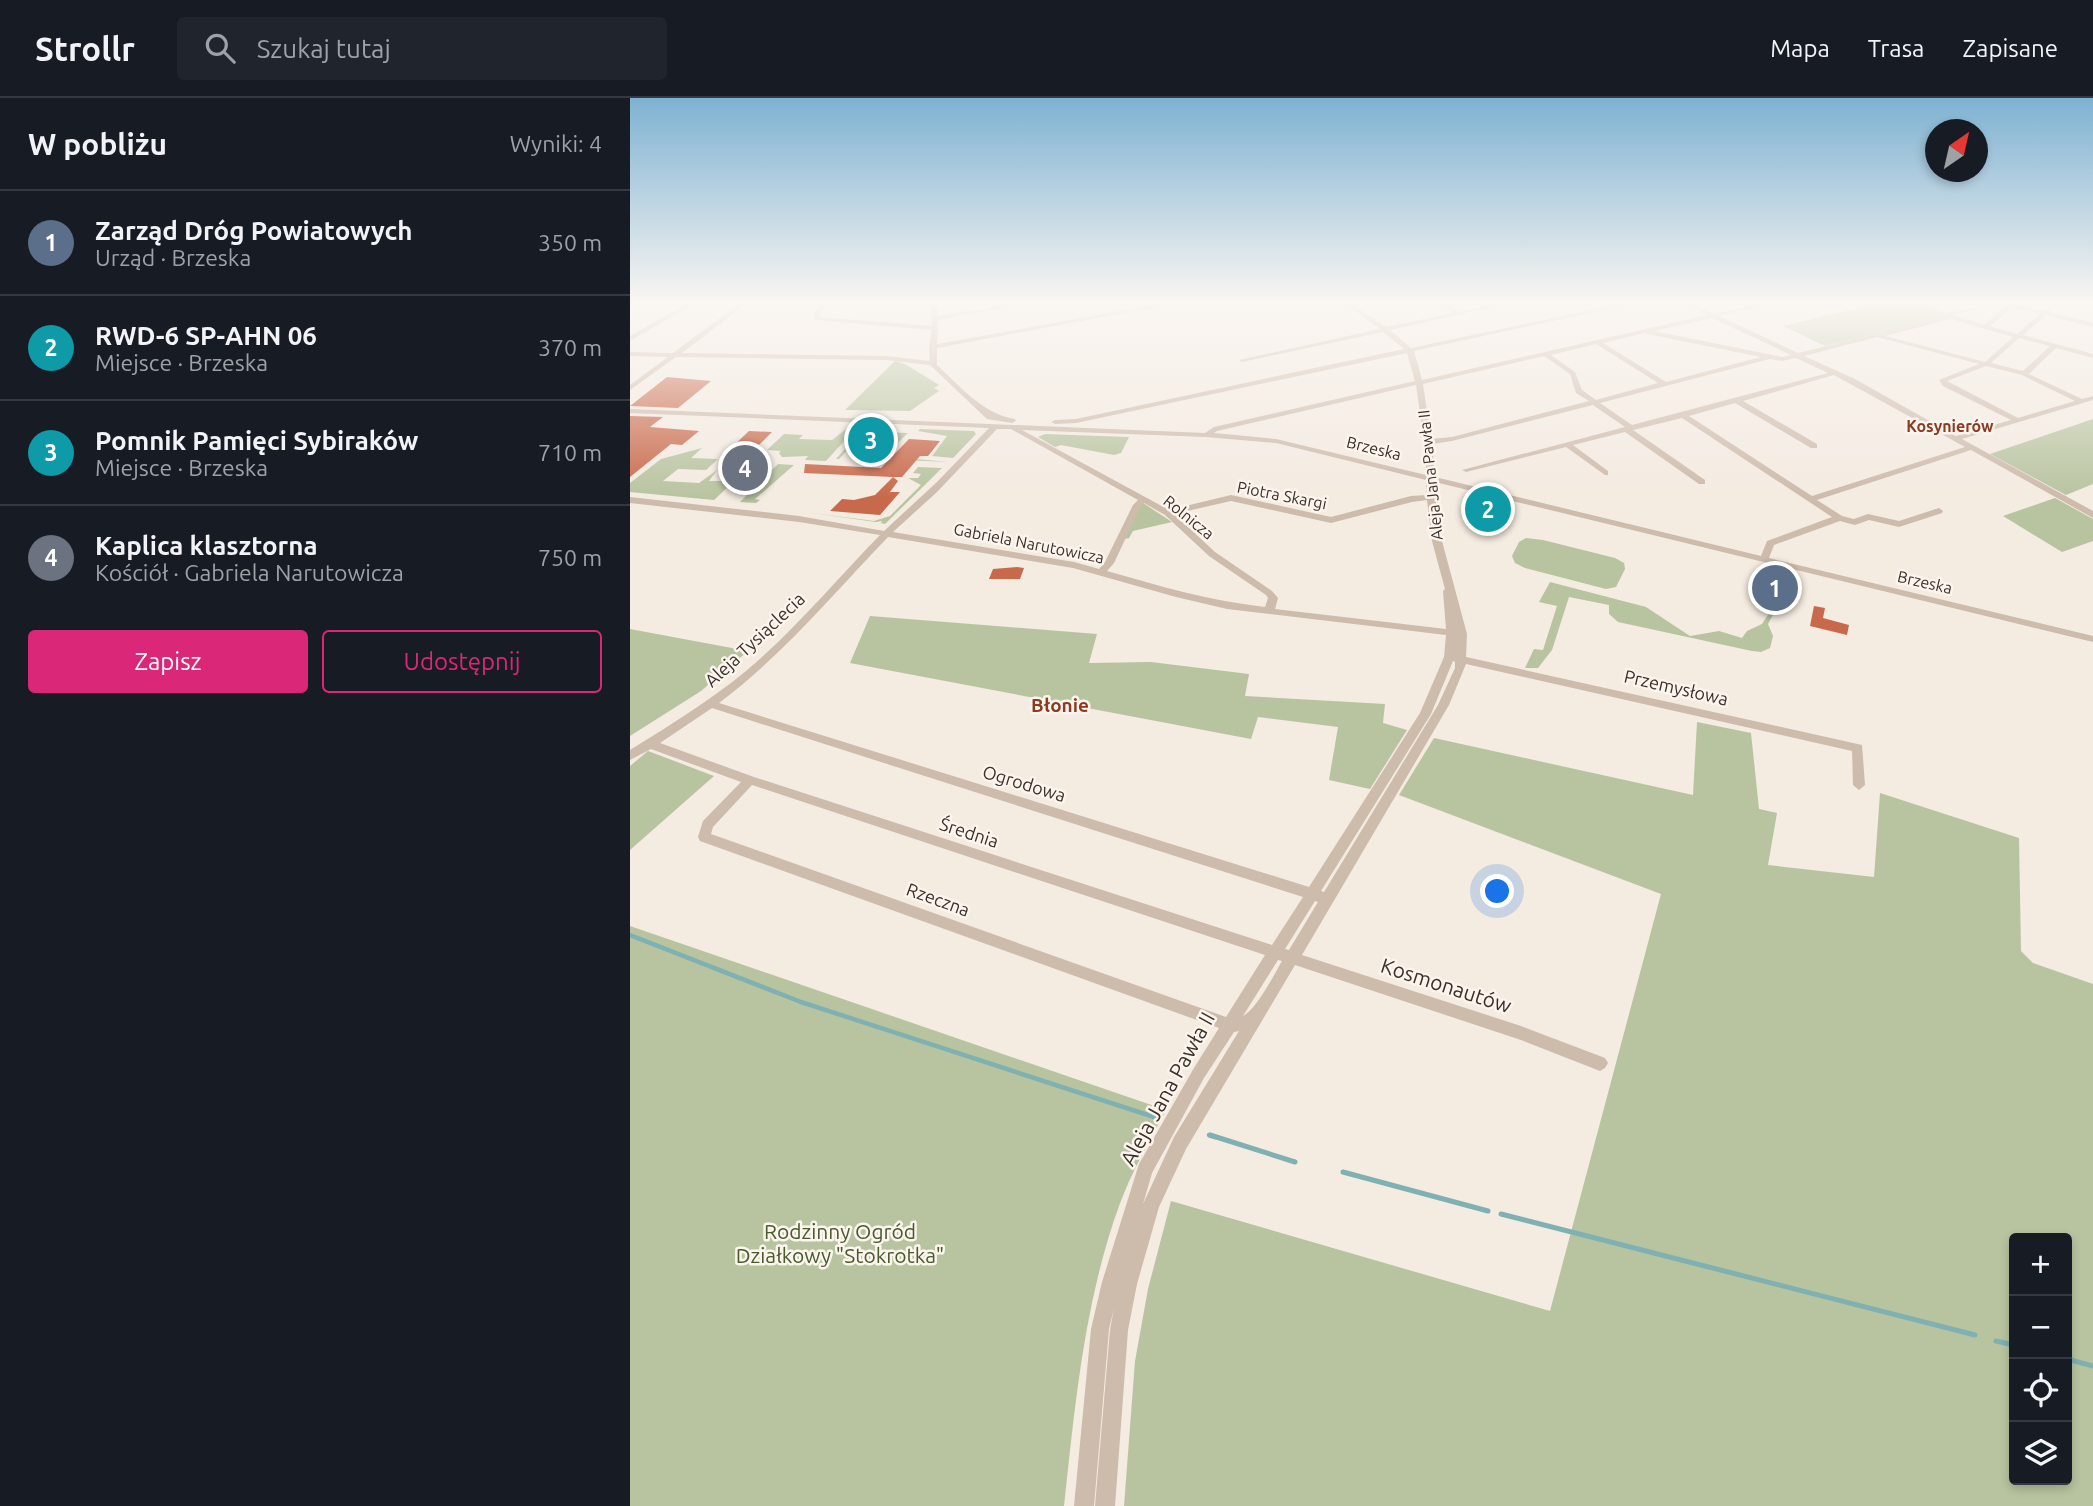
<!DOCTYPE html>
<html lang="pl">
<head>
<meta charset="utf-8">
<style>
  body { margin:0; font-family:Ubuntu,sans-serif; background:#20242c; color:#f1f3f6 }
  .controls { position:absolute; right:21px; bottom:21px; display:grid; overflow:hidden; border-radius:7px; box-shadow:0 4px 10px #0003 }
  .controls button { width:63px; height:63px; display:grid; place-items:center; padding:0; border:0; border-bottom:2px solid #363941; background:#171b24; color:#f1f3f6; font:35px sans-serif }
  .compass { position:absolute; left:1295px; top:21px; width:63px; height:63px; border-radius:50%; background:#171b24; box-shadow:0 4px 10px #0003; rotate:34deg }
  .you { position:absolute; left:868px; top:794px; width:24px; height:24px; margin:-18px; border:5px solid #fff; border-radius:50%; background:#1a73e8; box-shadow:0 0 0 10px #1a73e833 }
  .badge { display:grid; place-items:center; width:46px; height:46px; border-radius:50%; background:#db2777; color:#fff; font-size:23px; font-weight:700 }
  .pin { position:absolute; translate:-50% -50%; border:4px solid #fff; box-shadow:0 2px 7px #0006 }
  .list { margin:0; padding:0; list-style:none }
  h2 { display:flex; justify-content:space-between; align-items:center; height:91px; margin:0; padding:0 28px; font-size:30px }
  h2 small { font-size:23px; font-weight:400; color:#9ea1a6 }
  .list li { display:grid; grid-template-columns:46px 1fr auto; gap:21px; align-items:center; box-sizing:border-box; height:105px; padding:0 28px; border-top:2px solid #363941 }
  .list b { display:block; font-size:26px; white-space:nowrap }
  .list p { margin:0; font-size:23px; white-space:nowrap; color:#9ea1a6 }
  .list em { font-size:23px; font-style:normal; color:#9ea1a6 }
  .actions { display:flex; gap:14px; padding:21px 28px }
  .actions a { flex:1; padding:16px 0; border:2px solid #db2777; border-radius:7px; text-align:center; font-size:24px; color:#db2777 }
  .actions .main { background:#db2777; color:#fff }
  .icon { flex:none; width:38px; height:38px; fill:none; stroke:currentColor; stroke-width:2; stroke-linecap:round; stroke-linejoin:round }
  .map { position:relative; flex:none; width:1463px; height:1408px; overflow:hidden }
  header { display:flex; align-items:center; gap:42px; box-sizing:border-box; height:98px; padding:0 35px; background:#171b24; border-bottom:2px solid #363941 }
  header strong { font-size:33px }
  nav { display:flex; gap:38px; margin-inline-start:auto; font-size:24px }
  .search { width:490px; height:63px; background:#20242c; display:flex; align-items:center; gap:18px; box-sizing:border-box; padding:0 24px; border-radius:7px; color:#9ea1a6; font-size:26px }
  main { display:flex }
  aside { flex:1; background:#171b24 }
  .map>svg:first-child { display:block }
  .green { fill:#b8c4a0; fill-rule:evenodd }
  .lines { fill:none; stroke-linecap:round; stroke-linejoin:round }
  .stream-far1 { stroke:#7fb0b2; stroke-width:4.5 }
  .stream { stroke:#7fb0b2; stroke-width:5 }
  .building { fill:#c8694b }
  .minor { fill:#cdbbac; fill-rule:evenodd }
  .labels { text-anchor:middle; stroke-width:5; stroke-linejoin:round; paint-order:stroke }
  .far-neighbourhood-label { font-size:16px; font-weight:bold; fill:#8c3b22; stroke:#fbf5ee }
  .far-street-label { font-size:16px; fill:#3b302b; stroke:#fbf5ee }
  .street-label { font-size:18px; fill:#3b302b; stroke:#fbf5ee }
  .neighbourhood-label { font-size:19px; font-weight:bold; fill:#8c3b22; stroke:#fbf5ee }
  .near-street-label { font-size:21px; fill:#3b302b; stroke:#fbf5ee }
  .near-park-label { font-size:21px; fill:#4a5a2e; stroke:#fbf5ee }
</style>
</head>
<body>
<header>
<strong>Strollr</strong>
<div class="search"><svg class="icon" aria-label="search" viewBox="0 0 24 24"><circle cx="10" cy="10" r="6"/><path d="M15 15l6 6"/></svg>Szukaj tutaj</div>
<nav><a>Mapa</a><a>Trasa</a><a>Zapisane</a></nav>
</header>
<main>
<aside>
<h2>W pobliżu<small>Wyniki: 4</small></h2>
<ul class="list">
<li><span class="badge" style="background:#5c6f8a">1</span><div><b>Zarząd Dróg Powiatowych</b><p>Urząd · Brzeska</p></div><em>350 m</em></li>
<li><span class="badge" style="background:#0f9aa8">2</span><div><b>RWD-6 SP-AHN 06</b><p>Miejsce · Brzeska</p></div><em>370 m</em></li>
<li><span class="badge" style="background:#0f9aa8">3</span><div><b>Pomnik Pamięci Sybiraków</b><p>Miejsce · Brzeska</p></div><em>710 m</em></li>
<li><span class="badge" style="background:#6b7280">4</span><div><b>Kaplica klasztorna</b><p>Kościół · Gabriela Narutowicza</p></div><em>750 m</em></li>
</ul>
<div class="actions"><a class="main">Zapisz</a><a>Udostępnij</a></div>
</aside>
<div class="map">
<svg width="1463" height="1408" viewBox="0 0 1463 1408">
  <rect width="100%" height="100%" fill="#f4ebe1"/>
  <g class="green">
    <path d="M1256 203H1278L1315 218 1314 220 1195 248 1153 228Z"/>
    <path d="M265 263 275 266 309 287 304 290 309 293 280 313 215 312Z"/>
    <path d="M1463 321V386L1436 397 1360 356Z"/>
    <path d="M220 328H228L196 363 175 362 178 358 152 359 149 355 151 353 137 352 154 336 173 337 169 341 202 342Z"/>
    <path d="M290 331 344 333 346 336 323 360 302 358 317 338 288 333Z"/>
    <path d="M231 333 248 334 234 343 239 346 248 343 245 339 251 334 278 335 254 358 318 364 225 360 228 357H238L243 350 220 349 209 361H206Z"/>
    <path d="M415 336 499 339 491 355 484 357 431 347 425 349 408 339Z"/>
    <path d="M72 350 61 360 88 361 76 372 48 371 33 383 69 385 87 372 79 383H104L84 402 0 394V385L31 361Z"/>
    <path d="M148 366 164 367 125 401 130 402 126 405 110 404Z"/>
    <path d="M288 369 312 370 255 426 251 425 252 423 246 424 182 415 244 423 260 418 291 387 278 380H288L291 376 283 375Z"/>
    <path d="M1425 400 1463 421V443L1432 454 1373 418Z"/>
    <path d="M513 405 542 424 503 433 499 440 495 441 508 409Z"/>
    <path d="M896 440 913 442 985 460 994 465 995 471 986 489 976 491 895 470 885 465 882 458 889 444Z"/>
    <path d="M1167 483 1164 502 1147 509 1138 526 1143 538 1140 550 1131 554 1122 553 988 524 979 516V507L939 499 922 552 908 570H895L904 551 913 552 927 508 909 504 920 484 1016 509 1060 538 1089 533 1112 540 1117 533 1132 526 1143 509 1163 501Z"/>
    <path d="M240 518 467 536 459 565 521 564 619 576 615 598 755 606 753 625 777 632 740 691 699 682 708 629 628 619 621 641 220 565Z"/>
    <path d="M0 531 118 553 71 593 0 638Z"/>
    <path d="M1067 624 1121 635 1129 711 1147 715 1138 767 1244 779 1250 695 1389 740 1391 853 1403 865 1463 886V1408H494L505 1263 518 1191 541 1103 920 1213 1031 796 769 697 804 640 1063 697ZM1437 1140V1382H1384V1140Z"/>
    <path d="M18 653 84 678 0 752V668Z"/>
    <path d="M0 828 536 1012C519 1044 501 1075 489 1108 454 1205 445 1307 434 1408H0Z"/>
  </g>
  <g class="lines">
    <g class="stream-far1">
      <path d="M0 837 171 904 524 1019"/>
      <path d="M579 1037 585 1039"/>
    </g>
    <g class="stream">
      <path d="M580 1037 665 1064"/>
      <path d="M713 1074 858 1113"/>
      <path d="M871 1116 1345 1237"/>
      <path d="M1366 1243 1384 1247"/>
      <path d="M1437 1261 1463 1268"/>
    </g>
  </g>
  <g class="building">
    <path d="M37 279 81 283 48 310 0 308Z"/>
    <path d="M0 318 33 319 20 329 69 333 52 347 41 346 0 379Z"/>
    <path d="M119 333 142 334 114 362 99 352Z"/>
    <path d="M279 341 310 343 298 358H290L272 379H263L268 383 260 394H270L250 417 200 413 212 401 224 402 245 397 263 379 174 375 175 366 251 370Z"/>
    <path d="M387 469 394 470 390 481H359L363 471Z"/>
    <path d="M1184 508 1195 510 1193 520 1219 527 1217 537 1180 528Z"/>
  </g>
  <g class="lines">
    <g class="minor">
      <path d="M62 203H69L0 243V238Z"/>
      <path d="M113 203H120L52 255 256 258 300 263 299 249 302 232 185 222 184 215 193 203H199L190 215V219L302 228 300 203H306L308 218 398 203H410L308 222 307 246 546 203H558L307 250V267C331 289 353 316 385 321L386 323 382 325 357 321 300 267 256 262 46 259 0 292V287L38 259 0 258V254L43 255Z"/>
      <path d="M711 203H718L756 229 823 215 806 203H813L829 214 880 203H891L760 232 781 250 1004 203H1015L784 253 792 282 1077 217 1048 203H1055L1084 216 1142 203H1152L1089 218 1168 255 1315 219 1279 203H1287L1317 215 1347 209V211L1323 217 1354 227 1377 207 1364 203H1384L1386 206 1413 213 1425 203H1431L1419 214 1463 225V229L1416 217 1393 237 1463 256V260L1426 250 1399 276 1452 301 1463 298V302L1332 341 1463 413V420L1341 352 1187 402 1212 418 1224 421 1238 416 1269 423 1309 410 1313 413 1312 415 1269 429 1239 422 1225 427 1210 423 1144 447 1139 460 1463 538V544L805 384 812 443 837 536 836 559 1232 647 1235 687 1229 692 1223 687 1222 653 836 566 819 607 672 857 891 928 975 960 978 965 975 970 970 973 891 942 665 867 556 1051 529 1109 507 1186 498 1232 485 1408H465L480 1232 484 1210 479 1231 464 1408H444L461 1231 472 1184 509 1066 564 970 589 930 70 743 68 739 73 723 111 684 21 651 0 662V652C45 624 91 596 131 560 173 522 210 478 250 437L169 424 0 405V399L169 418 254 433 307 384 359 330 0 315V311L575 335 584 329 785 283 777 255 446 325 425 326 421 324 425 322 446 321 774 251 753 234 612 264 609 262 750 231ZM1383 209 1410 216 1387 236 1360 228ZM1082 220 1161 257 1152 259 1024 233ZM1321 221 1383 239 1355 264 1255 238ZM1015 235 1017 236 1131 259 1036 284 973 245ZM1247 239 1349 266 1309 282 1313 288 1381 322 1326 338 1225 281 1174 258ZM1389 240 1420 248 1393 273 1361 265ZM966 246 1028 285 966 302 952 292 945 274 921 257ZM914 258 940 276 946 295 959 303 822 339 801 341 793 286ZM1166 260 1198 275 1002 327 970 305 1140 261 1152 263ZM1356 268 1392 277 1445 303 1388 320 1317 283ZM1204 277 1335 349 1182 398 1059 318 1105 305 1181 350H1187V346L1113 303ZM786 287 796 358V377L646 341 584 335 587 333ZM963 307 995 329 832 372 836 374 936 349 975 377H978V373L943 347 995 334 1069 386H1075V382L1003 332 1052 320 1202 419 1137 443 1131 458 805 379 802 346 822 343ZM367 331H381L508 402 503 407 475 464 469 471 444 464 263 434 307 394ZM392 332 576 339 646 345 796 382 797 397 781 398 701 419 601 397 539 412ZM797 402 802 443 815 491 813 493 816 531 645 511 648 500 642 493 585 454 544 416 601 403 701 425 782 404ZM514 405 535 417 579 458 636 497 638 500 635 509C581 503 529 488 477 473L484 465 511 408ZM258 439 443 470 546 499 597 511 816 537 814 559 790 615 679 789 89 605C153 557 203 496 258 439ZM823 563 825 564V570L808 607 694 794 691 793 801 616ZM82 610 673 799 642 847 124 679 30 645ZM122 687 635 857 596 919 81 736 83 729ZM685 803 688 804 659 852 655 851ZM648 862 652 863C644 877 626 912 613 918ZM609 933 544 1039 513 1106 522 1075 574 980 604 934Z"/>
      <path d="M777 203H790L774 207 771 205Z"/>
    </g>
  </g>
  <linearGradient id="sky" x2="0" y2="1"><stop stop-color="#7eb2d2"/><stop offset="0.51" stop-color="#faf6f2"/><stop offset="1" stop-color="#faf6f2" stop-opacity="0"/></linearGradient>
  <rect width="1463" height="400" fill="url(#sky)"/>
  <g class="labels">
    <g class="far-neighbourhood-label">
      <text x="1320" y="334">Kosynierów</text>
    </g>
    <g class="far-street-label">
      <text transform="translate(744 350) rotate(14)" y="6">Brzeska</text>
      <text transform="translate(800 377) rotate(-96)" y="6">Aleja Jana Pawła II</text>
      <text transform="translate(652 397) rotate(11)" y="6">Piotra Skargi</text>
      <text transform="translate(559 419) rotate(39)" y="6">Rolnicza</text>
      <text transform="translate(399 445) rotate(11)" y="6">Gabriela Narutowicza</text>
      <text transform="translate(1295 484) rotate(13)" y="6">Brzeska</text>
    </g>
    <g class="street-label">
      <text transform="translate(125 542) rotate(-43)" y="6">Aleja Tysiąclecia</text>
      <text transform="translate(1046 590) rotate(13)" y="6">Przemysłowa</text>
      <text transform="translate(394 686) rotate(17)" y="6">Ogrodowa</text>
      <text transform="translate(339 735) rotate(18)" y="6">Średnia</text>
      <text transform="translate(308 802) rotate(20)" y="6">Rzeczna</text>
    </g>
    <g class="neighbourhood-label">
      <text x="430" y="614">Błonie</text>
    </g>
    <g class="near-street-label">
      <text transform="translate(816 888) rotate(18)" y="7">Kosmonautów</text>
      <text transform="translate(538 991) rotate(-61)" y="7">Aleja Jana Pawła II</text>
    </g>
    <g class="near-park-label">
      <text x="210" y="1141">Rodzinny Ogród<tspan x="210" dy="24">Działkowy "Stokrotka"</tspan></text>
    </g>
  </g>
</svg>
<div class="controls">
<button>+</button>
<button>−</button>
<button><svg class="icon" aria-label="locate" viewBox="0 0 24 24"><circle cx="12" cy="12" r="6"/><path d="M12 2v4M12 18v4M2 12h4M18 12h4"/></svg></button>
<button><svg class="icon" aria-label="layers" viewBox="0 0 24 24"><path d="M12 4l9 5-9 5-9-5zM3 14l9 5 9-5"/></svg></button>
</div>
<svg class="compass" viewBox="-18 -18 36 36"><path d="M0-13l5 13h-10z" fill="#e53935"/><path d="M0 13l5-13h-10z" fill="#9ea1a6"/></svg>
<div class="you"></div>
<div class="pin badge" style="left:1145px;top:490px;background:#5c6f8a">1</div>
<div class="pin badge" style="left:858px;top:411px;background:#0f9aa8">2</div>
<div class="pin badge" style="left:241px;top:342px;background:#0f9aa8">3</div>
<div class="pin badge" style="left:115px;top:370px;background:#6b7280">4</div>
</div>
</main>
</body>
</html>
